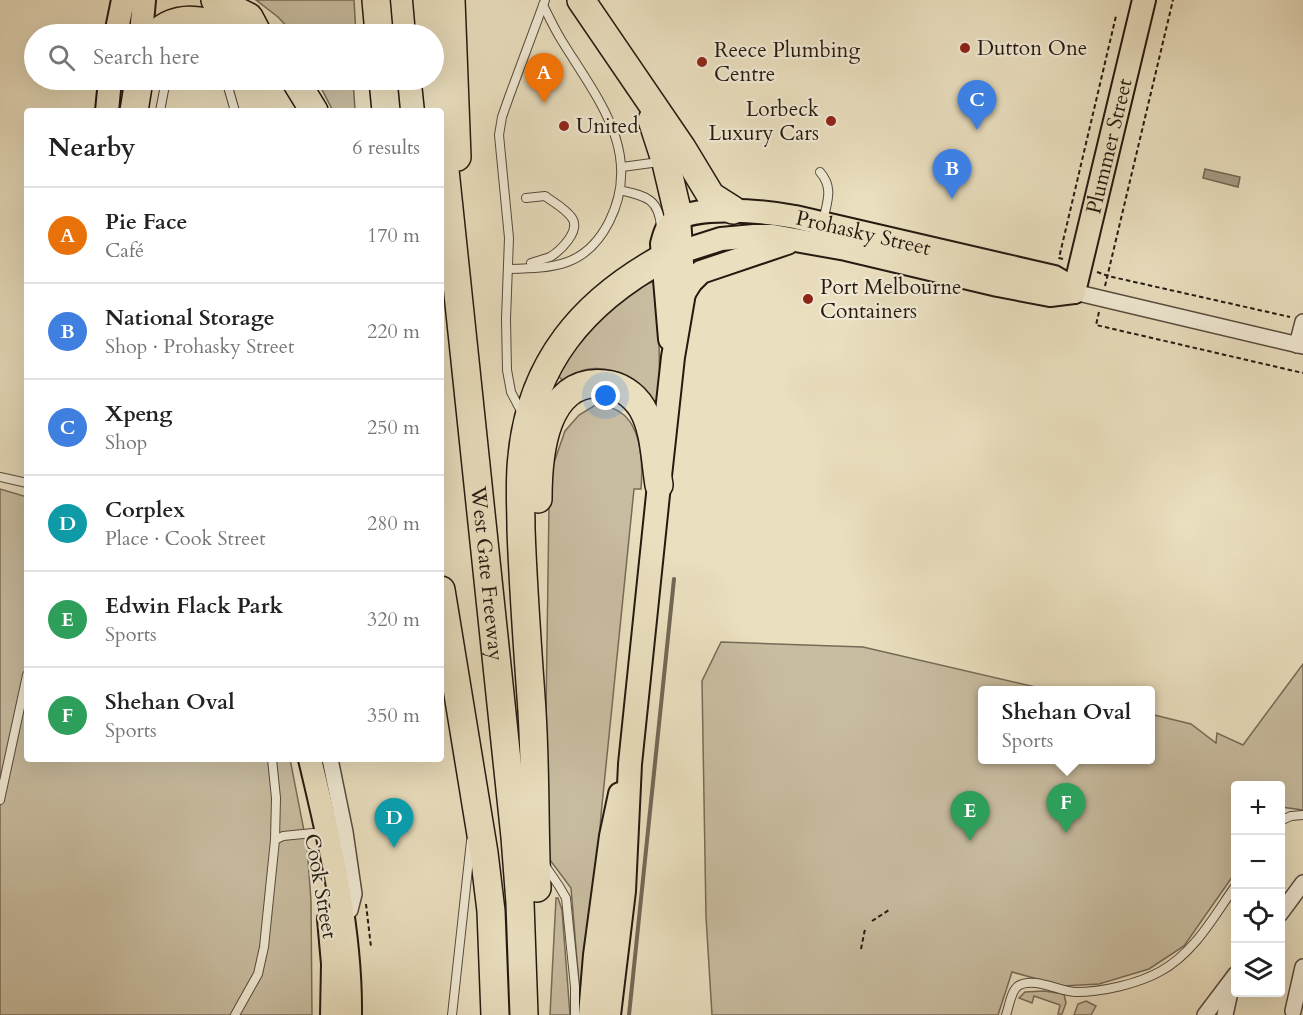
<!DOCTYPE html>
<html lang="en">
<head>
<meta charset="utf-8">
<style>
  body { margin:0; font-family:Cardo,serif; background:#f2f2f2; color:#222 }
  .controls { position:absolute; right:18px; bottom:18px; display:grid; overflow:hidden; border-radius:6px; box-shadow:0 6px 24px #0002 }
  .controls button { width:54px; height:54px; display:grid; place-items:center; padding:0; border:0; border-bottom:2px solid #e0e0e0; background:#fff; color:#222; font:30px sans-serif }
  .you { position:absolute; left:606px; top:396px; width:21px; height:21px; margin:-15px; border:4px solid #fff; border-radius:50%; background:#1a73e8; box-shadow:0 0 0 9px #1a73e833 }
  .badge { display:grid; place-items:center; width:39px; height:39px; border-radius:50%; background:#1a73e8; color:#fff; font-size:20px; font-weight:700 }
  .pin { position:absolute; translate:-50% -50px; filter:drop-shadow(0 2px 3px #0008) }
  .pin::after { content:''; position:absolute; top:32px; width:21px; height:18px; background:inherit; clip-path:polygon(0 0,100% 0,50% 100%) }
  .popup { position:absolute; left:978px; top:686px; width:177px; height:78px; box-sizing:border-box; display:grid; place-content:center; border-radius:6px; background:#fff; filter:drop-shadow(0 2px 4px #0005); font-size:20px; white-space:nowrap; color:#767676 }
  .popup b { font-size:22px; color:#222 }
  .popup::after { content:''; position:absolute; left:50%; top:100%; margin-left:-12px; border:12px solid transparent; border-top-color:#fff }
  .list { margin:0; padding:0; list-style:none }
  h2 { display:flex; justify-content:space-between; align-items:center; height:78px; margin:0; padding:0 24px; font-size:26px }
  h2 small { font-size:20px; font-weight:400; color:#767676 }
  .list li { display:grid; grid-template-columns:39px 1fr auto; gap:18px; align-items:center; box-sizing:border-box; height:96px; padding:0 24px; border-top:2px solid #e0e0e0 }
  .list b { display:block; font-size:22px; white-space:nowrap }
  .list p { margin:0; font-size:20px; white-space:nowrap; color:#767676 }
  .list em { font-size:20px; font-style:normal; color:#767676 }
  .icon { flex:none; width:33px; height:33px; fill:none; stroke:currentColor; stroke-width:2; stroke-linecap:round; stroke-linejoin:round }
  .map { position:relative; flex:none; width:1303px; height:1015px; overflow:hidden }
  .search { position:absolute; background:#fff; box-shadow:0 6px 24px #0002; left:24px; top:24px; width:420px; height:66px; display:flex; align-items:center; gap:15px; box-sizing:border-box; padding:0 21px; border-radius:33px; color:#767676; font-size:22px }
  .panel { position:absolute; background:#fff; box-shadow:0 6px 24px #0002; left:24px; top:108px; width:420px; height:654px; border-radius:6px }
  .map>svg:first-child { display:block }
  .green { fill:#c9bda1; stroke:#776b58; stroke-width:1.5 }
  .water { fill:#a79c84; stroke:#736856; stroke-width:1.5 }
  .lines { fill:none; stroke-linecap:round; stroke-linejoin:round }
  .stream { stroke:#736856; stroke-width:4 }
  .service-casing { stroke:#564a3c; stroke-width:10 }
  .minor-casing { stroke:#564a3c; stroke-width:18 }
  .primary-casing { stroke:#251910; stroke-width:26 }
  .motorway-casing { stroke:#251910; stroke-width:30 }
  .path { stroke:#251910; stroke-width:2; stroke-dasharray:4.5 3; stroke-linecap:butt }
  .service { stroke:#f1ead5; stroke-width:8 }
  .minor { stroke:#f1ead5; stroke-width:15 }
  .primary { stroke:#eadfbf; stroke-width:22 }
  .motorway { stroke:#eadfbf; stroke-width:27 }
  .poi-dot { fill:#8f2418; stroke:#f1ead5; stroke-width:2 }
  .labels { text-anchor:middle; stroke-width:4.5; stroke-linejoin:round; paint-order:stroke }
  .poi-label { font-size:21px; fill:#251910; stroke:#f1ead5; text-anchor:start }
  .street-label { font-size:21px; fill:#251910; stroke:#f1ead5 }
</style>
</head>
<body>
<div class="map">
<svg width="1303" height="1015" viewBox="0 0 1303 1015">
  <rect width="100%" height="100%" fill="#eadfbf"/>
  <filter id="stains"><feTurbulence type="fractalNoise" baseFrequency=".00333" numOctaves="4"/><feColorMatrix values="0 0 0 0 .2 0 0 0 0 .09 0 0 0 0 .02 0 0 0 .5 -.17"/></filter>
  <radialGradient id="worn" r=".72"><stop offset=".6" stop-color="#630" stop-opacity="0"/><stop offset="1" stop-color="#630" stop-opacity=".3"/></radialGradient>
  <g class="green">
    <path d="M256 0H354L356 34H294L278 17Z"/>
    <path d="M317 80H353L355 110 358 111H333Z"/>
    <path d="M656 281 658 285 660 399 654 402C636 382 615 363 584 370 577 372 570 378 563 381L556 373C566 360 575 343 587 331 601 316 636 285 656 281Z"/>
    <path d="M597 404C607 406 616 408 624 415 642 431 643 466 641 489H634L601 815 587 991 579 984 571 888 544 852 549 505 550 474 565 431 579 415Z"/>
    <path d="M0 489 27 497V759H290L307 846 311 901 312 1015H0Z"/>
    <path d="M721 642 863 647 1048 690H982V760H1150V714L1191 724 1216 743 1217 733 1243 745 1303 664V810L1281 807 1280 786H1236L1235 873 1184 946 1149 969 1099 984 1063 986 1012 972 998 1015H712L706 917 702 681Z"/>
    <path d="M556 898H558L562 910 570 1015H550Z"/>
    <path d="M1044 991 1064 994 1066 1003 1062 1014H1058L1060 1005 1034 996 1032 1003 1019 998 1025 992Z"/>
    <path d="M1086 1001 1096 1006 1091 1015H1074L1078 1004Z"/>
  </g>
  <path class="water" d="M1205 169 1240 177 1238 187 1203 178Z"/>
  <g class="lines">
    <path class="stream" d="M629 1015 674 579"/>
    <defs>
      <g id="service">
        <path d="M226 80 235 111"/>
        <path d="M160 111 166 80"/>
        <path d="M622 167 659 162"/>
        <path d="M820 172C834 188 827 202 823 221"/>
        <path d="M620 190C645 196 659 198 661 227"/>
        <path d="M526 198 545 196C553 202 566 209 572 218 581 231 560 251 550 257 544 259 537 261 531 263"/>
        <path d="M509 269C554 268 586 267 609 222 644 153 597 98 562 41 555 30 549 17 543 5"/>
        <path d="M522 413 511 392 507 370 506 319 509 238 499 135 502 117 509 97 545 0"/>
        <path d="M0 477 27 483"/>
        <path d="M0 800 27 675"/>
        <path d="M1280 821 1291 816 1303 815"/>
        <path d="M275 840 283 836 313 833"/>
        <path d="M544 864 559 886 566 898 575 987V1015"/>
        <path d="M235 1015 258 974 264 947 275 840 276 798 272 759"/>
        <path d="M452 1015 471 841"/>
        <path d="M1006 1015C1009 1007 1011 991 1018 986 1033 976 1061 992 1076 992 1102 992 1138 984 1161 971 1195 952 1214 916 1236 885"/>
      </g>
      <g id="minor">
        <path d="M1074 292 1303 346"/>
        <path d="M1297 345 1303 322"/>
        <path d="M330 759 345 832 354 894 350 910 343 917"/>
        <path d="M1280 914 1303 883"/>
        <path d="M1293 1011 1303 967"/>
        <path d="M1205 1015 1236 974"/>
        <path d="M1225 1015 1232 983"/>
      </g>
      <g id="primary">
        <path d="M116 34 123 0"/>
        <path d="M141 34 144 0"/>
        <path d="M107 111 110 80"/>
        <path d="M671 255 721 239 754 236H773L846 249 998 285 1050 295 1074 292"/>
        <path id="s1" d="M1074 292 1144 0"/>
        <path d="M684 293 691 282 701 272 787 243"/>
        <path id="s2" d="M670 339 662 244C664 236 666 228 672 223 692 203 768 212 795 217L1054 277 1066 284 1074 292"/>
        <path d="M310 759C330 843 351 928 350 1015"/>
        <path d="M329 919 333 964 332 1015"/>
        <path d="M590 1015 595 955 611 836 620 794"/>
        <path d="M609 1015 624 891 630 764 659 485 673 357 684 293 679 218"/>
      </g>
      <g id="motorway">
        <path d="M215 0 249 17 258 34"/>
        <path d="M376 0 379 34"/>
        <path d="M427 0 430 34"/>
        <path d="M451 0 457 157"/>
        <path d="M581 0 682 148 711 196 733 210"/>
        <path d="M156 34C185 6 221 29 255 32"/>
        <path d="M434 63 439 111"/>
        <path d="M295 80 314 111"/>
        <path d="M383 80 386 111"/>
        <path d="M134 111 139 80"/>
        <path d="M652 120 666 163 679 218"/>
        <path id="s3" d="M441 132 515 837 520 903 524 1015"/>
        <path d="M538 499C538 456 544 377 605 384 620 385 634 395 642 408 655 430 655 461 659 485"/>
        <path d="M441 590 484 853 491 911 495 1015"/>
        <path d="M537 888C534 825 536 761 531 697 527 641 523 586 521 529 521 505 519 481 522 456 531 363 583 302 663 258"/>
      </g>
    </defs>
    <use href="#service" class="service-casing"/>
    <use href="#minor" class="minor-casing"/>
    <use href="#primary" class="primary-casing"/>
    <use href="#motorway" class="motorway-casing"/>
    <g class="path">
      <path d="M1063 259 1059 258 1116 16"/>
      <path d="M1097 272 1108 276 1290 317"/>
      <path d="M1105 286 1173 0"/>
      <path d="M1099 312 1096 325 1303 373"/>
      <path d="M366 904 371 947"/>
      <path d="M872 921 889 910"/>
      <path d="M861 949 865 929"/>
    </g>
    <use href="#service" class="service"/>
    <use href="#minor" class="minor"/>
    <use href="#primary" class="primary"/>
    <use href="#motorway" class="motorway"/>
  </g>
  <g class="poi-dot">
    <circle cx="965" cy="48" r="6"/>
    <circle cx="702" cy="62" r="6"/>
    <circle cx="831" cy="121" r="6"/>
    <circle cx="564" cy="126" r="6"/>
    <circle cx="808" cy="299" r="6"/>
  </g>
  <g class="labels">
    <g class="poi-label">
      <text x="977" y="55">Dutton One</text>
      <text x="714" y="57">Reece Plumbing<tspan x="714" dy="24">Centre</tspan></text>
      <text x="819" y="116" text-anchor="end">Lorbeck<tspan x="819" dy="24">Luxury Cars</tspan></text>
      <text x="576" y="133">United</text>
      <text x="820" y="294">Port Melbourne<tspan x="820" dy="24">Containers</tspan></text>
    </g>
    <g class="street-label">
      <text dy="7" stroke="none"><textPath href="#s1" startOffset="150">Plummer Street</textPath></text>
      <text dy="7" stroke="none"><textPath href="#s2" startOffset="315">Prohasky Street</textPath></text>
      <text dy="7" stroke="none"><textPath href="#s3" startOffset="444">West Gate Freeway</textPath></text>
      <text transform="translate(321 886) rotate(80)" y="7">Cook Street</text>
    </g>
  </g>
  <rect width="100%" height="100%" filter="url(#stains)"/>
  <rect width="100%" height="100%" fill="url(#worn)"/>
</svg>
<div class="controls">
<button>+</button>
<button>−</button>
<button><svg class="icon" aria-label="locate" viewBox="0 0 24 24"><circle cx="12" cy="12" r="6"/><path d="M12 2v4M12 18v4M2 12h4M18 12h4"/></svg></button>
<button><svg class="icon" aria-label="layers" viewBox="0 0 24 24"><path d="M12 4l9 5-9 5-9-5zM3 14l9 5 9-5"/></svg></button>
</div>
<div class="you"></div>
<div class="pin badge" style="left:544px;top:103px;background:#e8710a">A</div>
<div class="pin badge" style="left:952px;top:199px;background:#3f7fe0">B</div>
<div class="pin badge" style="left:977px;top:130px;background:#3f7fe0">C</div>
<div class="pin badge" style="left:394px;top:848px;background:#0f9aa8">D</div>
<div class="pin badge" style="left:970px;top:841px;background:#2e9e5b">E</div>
<div class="pin badge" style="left:1066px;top:833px;background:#2e9e5b">F</div>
<div class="popup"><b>Shehan Oval</b>Sports</div>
<div class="search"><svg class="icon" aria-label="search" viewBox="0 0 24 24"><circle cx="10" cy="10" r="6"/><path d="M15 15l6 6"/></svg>Search here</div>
<section class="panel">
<h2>Nearby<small>6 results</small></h2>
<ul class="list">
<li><span class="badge" style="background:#e8710a">A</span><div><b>Pie Face</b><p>Café</p></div><em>170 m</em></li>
<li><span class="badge" style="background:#3f7fe0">B</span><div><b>National Storage</b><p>Shop · Prohasky Street</p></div><em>220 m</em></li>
<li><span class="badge" style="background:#3f7fe0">C</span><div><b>Xpeng</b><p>Shop</p></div><em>250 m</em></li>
<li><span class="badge" style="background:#0f9aa8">D</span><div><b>Corplex</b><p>Place · Cook Street</p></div><em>280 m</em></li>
<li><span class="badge" style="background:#2e9e5b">E</span><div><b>Edwin Flack Park</b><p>Sports</p></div><em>320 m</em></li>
<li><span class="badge" style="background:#2e9e5b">F</span><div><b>Shehan Oval</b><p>Sports</p></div><em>350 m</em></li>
</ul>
</section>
</div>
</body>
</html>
